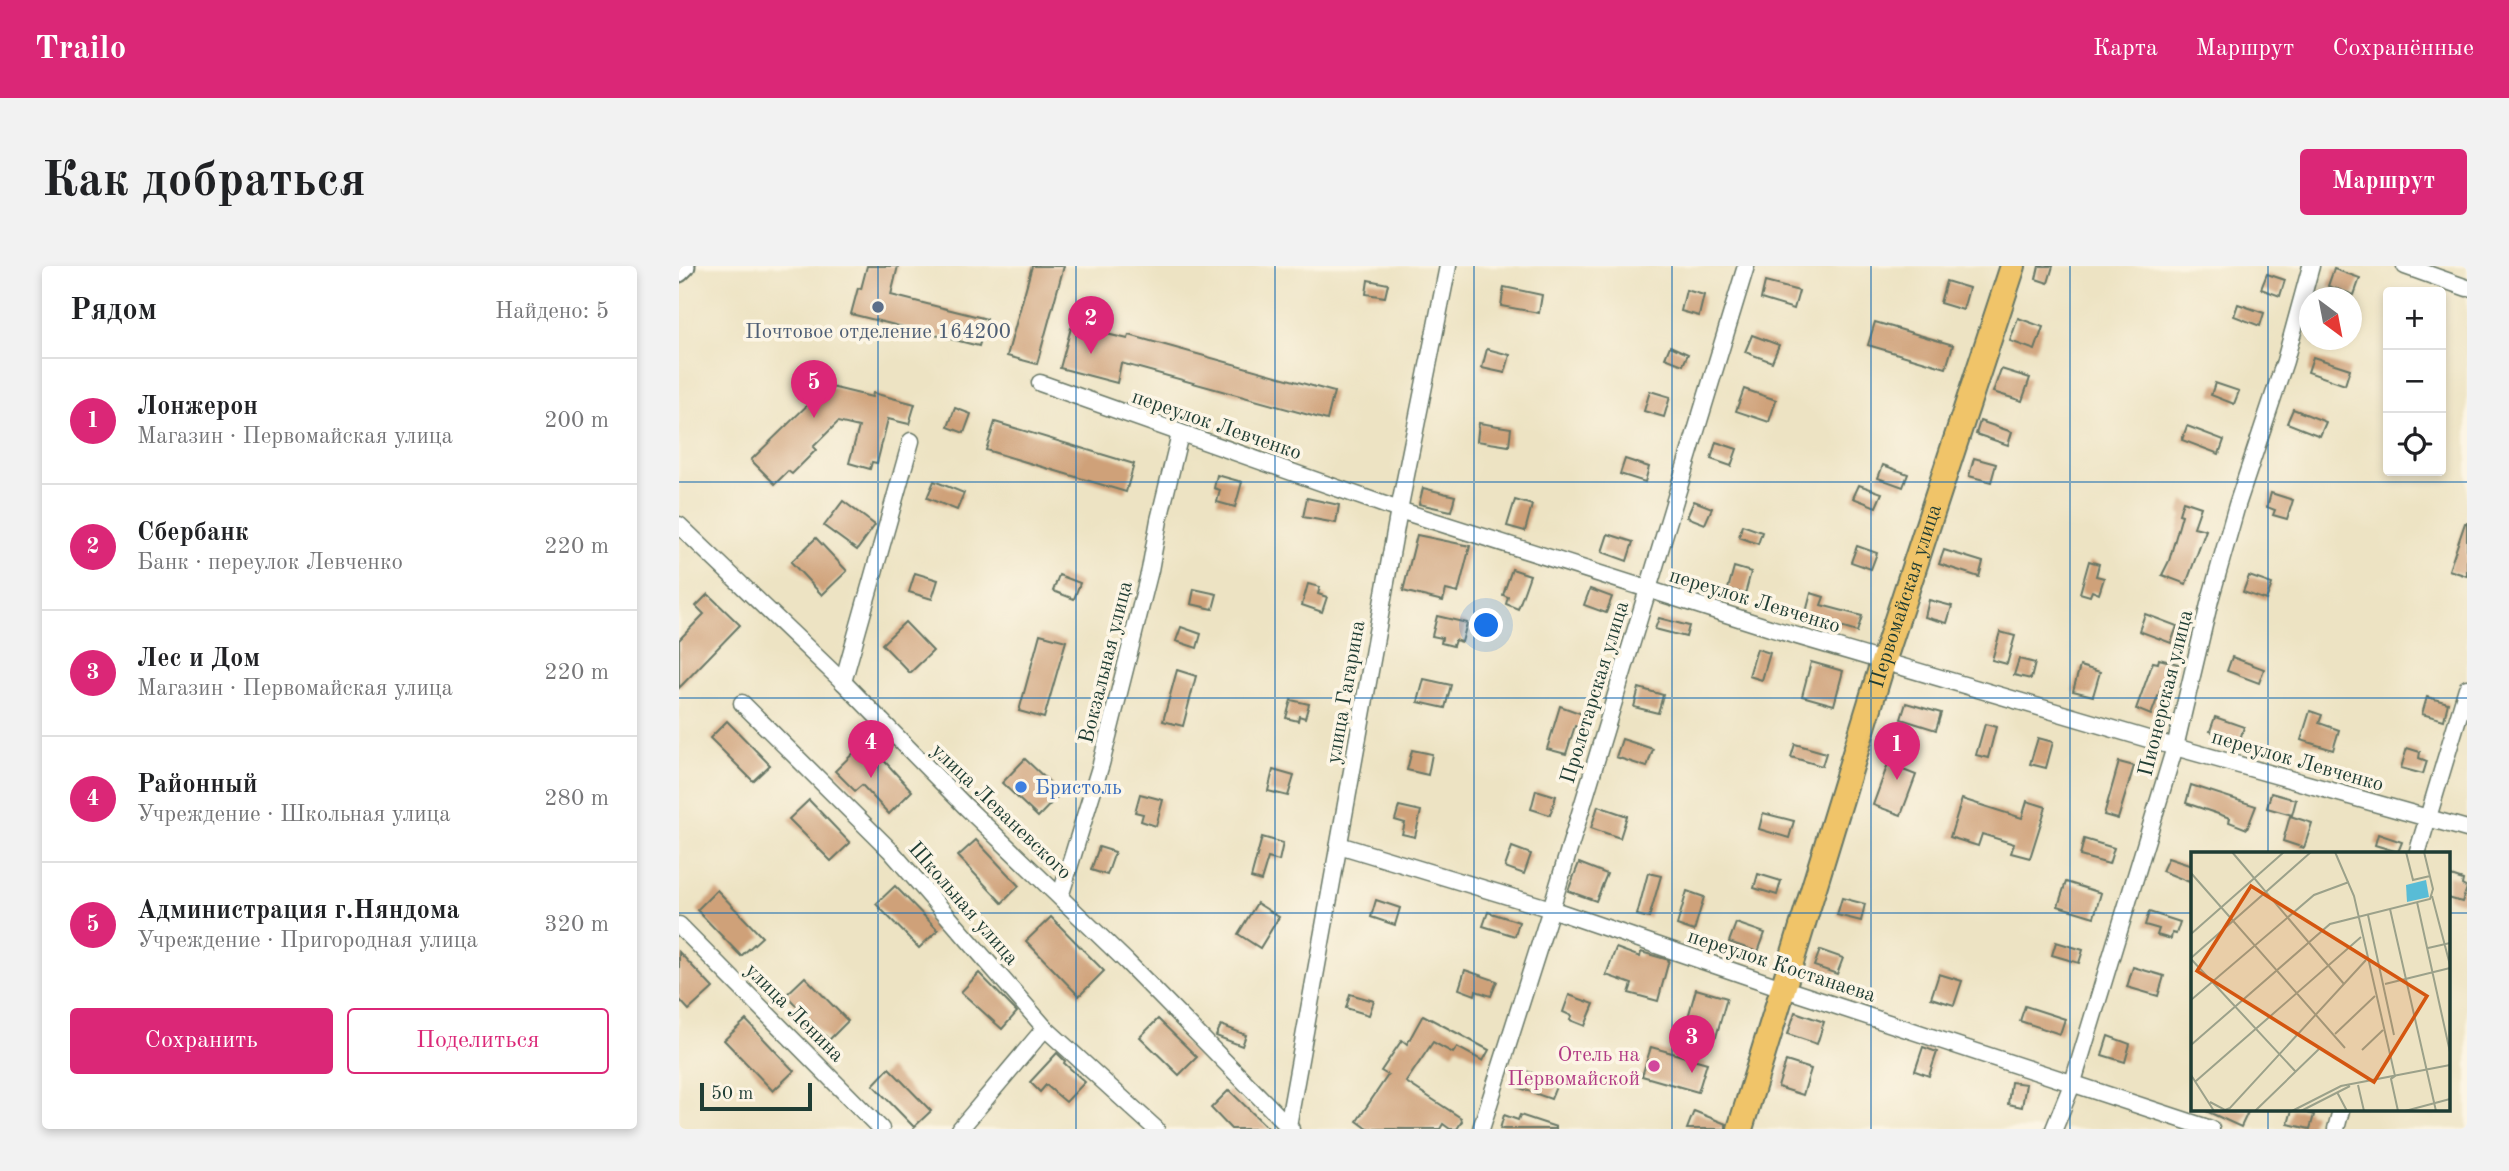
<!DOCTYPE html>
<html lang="ru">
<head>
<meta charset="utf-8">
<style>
  body { margin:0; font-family:"Old Standard TT",serif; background:#f2f2f2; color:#202124 }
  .controls { position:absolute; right:21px; top:21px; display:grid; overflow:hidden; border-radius:7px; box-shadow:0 4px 10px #0003 }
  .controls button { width:63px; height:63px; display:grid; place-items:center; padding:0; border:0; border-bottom:2px solid #e0e0e0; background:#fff; color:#202124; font:35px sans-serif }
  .compass { position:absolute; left:1620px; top:21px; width:63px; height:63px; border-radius:50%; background:#fff; box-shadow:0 4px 10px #0003; rotate:148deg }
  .scale { position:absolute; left:21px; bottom:18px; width:112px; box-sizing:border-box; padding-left:7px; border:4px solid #1f3d34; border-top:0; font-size:19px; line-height:24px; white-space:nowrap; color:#1f3d34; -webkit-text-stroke:5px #fcf5e5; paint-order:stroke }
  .you { position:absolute; left:808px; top:360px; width:24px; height:24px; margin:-18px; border:5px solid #fff; border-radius:50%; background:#1a73e8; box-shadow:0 0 0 10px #1a73e833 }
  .badge { display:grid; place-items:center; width:46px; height:46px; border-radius:50%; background:#db2777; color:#fff; font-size:23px; font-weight:700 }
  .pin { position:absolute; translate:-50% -58px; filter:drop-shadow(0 2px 4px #0008) }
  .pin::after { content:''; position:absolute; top:37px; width:24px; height:21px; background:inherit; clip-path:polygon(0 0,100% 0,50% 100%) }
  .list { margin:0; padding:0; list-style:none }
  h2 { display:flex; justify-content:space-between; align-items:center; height:91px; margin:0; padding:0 28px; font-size:30px }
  h2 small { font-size:23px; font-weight:400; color:#757577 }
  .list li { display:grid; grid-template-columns:46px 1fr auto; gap:21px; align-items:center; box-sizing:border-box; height:126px; padding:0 28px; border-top:2px solid #e0e0e0 }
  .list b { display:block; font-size:26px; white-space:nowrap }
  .list p { margin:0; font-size:23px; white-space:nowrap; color:#757577 }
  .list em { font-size:23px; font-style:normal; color:#757577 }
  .actions { display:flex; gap:14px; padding:21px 28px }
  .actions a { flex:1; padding:16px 0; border:2px solid #db2777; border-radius:7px; text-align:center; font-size:24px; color:#db2777 }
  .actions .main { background:#db2777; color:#fff }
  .icon { flex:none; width:38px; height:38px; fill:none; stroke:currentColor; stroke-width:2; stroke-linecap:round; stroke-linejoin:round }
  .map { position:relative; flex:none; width:1788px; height:863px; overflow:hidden; border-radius:7px }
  header { display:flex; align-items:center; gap:42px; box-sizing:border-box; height:98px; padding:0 35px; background:#db2777; color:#fff }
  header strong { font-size:33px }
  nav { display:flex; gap:38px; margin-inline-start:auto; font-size:24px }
  .intro { display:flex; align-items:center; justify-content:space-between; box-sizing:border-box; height:168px; padding:0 42px }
  h1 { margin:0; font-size:49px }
  .button { padding:18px 32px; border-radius:7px; background:#db2777; color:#fff; font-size:24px; font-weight:700 }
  main { display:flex; gap:42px; padding:0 42px }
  aside { flex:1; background:#fff; border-radius:7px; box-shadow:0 4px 10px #0003 }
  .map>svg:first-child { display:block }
  .building { fill:#cfa179 }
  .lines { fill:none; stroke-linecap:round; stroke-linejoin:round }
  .minor-casing { stroke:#677766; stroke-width:19 }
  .tertiary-casing { stroke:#677766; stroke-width:23 }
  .primary-casing { stroke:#677766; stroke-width:28 }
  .minor { stroke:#fff; stroke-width:16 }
  .tertiary { stroke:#fff; stroke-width:19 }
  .primary { stroke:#f0c469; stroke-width:24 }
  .grid { fill:none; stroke:#1f6fb2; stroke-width:2; stroke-opacity:0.55 }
  .service-dot { fill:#5c6f8a; stroke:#fcf5e5; stroke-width:2.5 }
  .shop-dot { fill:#3f7fe0; stroke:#fcf5e5; stroke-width:2.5 }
  .hotel-dot { fill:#d1479c; stroke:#fcf5e5; stroke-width:2.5 }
  .labels { text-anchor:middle; stroke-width:7; stroke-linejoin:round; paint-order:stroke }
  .service-label { font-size:21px; fill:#4e5e75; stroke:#fcf5e5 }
  .street-label { font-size:21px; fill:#1f3d34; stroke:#fcf5e5 }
  .shop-label { font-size:21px; fill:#366cbe; stroke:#fcf5e5; text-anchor:start }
  .hotel-label { font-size:21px; fill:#b23c85; stroke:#fcf5e5; text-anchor:end }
  .inset-road { fill:none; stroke:#9ba18a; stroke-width:2 }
  .view { fill:#d45610; fill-opacity:0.15; stroke:#d45610; stroke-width:3.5 }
  .inset-edge { fill:none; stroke:#1f3d34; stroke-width:3.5 }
</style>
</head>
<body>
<header>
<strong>Trailo</strong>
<nav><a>Карта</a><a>Маршрут</a><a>Сохранённые</a></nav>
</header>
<div class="intro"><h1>Как добраться</h1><a class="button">Маршрут</a></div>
<main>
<aside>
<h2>Рядом<small>Найдено: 5</small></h2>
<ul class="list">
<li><span class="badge">1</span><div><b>Лонжерон</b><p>Магазин · Первомайская улица</p></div><em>200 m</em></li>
<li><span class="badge">2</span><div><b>Сбербанк</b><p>Банк · переулок Левченко</p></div><em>220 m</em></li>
<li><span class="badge">3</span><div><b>Лес и Дом</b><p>Магазин · Первомайская улица</p></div><em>220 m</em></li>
<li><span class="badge">4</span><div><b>Районный</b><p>Учреждение · Школьная улица</p></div><em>280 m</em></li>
<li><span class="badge">5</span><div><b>Администрация г.Няндома</b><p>Учреждение · Пригородная улица</p></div><em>320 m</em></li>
</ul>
<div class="actions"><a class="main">Сохранить</a><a>Поделиться</a></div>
</aside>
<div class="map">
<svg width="1788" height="863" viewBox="0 0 1788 863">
  <rect width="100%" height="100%" fill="#fcf5e5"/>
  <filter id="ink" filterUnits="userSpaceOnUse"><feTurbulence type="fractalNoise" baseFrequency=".0143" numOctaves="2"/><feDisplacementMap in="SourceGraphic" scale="14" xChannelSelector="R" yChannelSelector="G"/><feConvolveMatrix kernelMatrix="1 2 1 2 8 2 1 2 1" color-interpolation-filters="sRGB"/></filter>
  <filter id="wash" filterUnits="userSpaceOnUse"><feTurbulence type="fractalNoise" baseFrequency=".00686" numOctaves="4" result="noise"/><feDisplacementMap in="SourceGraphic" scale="28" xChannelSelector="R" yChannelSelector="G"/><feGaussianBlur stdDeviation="1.57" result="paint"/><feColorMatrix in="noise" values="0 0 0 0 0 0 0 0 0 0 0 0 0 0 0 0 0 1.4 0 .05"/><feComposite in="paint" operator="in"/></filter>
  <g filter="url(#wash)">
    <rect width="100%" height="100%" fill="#ede3c3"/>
    <g id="blocks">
      <g class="building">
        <path d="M188 0H219L212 29 308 53 300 80 172 48 179 22 182 23Z"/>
        <path d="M353 0H385L358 98 328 90Z"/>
        <path d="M1360 0H1374L1369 17 1357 13Z"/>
        <path d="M1655 3 1681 12 1675 29 1649 20Z"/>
        <path d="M1588 8 1606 14 1601 30 1582 23Z"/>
        <path d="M689 14 709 18 706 31 687 28Z"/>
        <path d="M1267 15 1290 22 1284 44 1261 37Z"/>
        <path d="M1086 16 1120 25 1115 43 1082 33Z"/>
        <path d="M825 21 863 29 860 47 822 40Z"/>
        <path d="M1007 24 1025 29 1020 50 1002 45Z"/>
        <path d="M1559 38 1585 47 1581 60 1555 50Z"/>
        <path d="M1339 52 1364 61 1356 84 1331 75Z"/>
        <path d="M1196 56 1274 79 1267 102 1189 79Z"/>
        <path d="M392 62 422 70 423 67 449 73 450 69 655 126 648 154 442 97 438 117 381 102Z"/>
        <path d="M1073 69 1100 79 1093 96 1066 86Z"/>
        <path d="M991 80 1009 88 1004 99 986 92Z"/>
        <path d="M808 83 831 89 826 107 803 102Z"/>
        <path d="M1634 91 1671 103 1666 119 1629 106Z"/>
        <path d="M1322 103 1351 112 1343 135 1314 126Z"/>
        <path d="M1536 117 1560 125 1555 138 1532 129Z"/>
        <path d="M148 120 193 131 194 127 236 138 230 158 209 153 198 197 193 196 191 203 170 197 180 161 159 156 134 181 137 184 113 208 109 205 96 218 72 194Z"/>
        <path d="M1065 123 1097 134 1090 156 1057 145Z"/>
        <path d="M971 125 991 131 985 151 965 145Z"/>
        <path d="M276 142 292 148 285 167 269 161Z"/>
        <path d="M1614 143 1647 156 1641 170 1608 157Z"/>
        <path d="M1301 155 1333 166 1329 179 1297 168Z"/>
        <path d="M316 156 455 198 447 226 307 184Z"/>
        <path d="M800 157 832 162 830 180 798 175Z"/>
        <path d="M1508 160 1545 174 1540 188 1503 174Z"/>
        <path d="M1037 176 1058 183 1052 200 1032 193Z"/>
        <path d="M1295 192 1317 198 1312 216 1290 210Z"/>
        <path d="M946 193 970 201 966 216 941 208Z"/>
        <path d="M1204 199 1229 208 1224 221 1199 212Z"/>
        <path d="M538 209 563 216 556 241 538 236 541 224 535 222Z"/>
        <path d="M255 215 285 227 278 244 248 232Z"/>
        <path d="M1180 219 1203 227 1197 241 1174 232Z"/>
        <path d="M744 222 776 230 772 245 740 238Z"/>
        <path d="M1592 227 1614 234 1608 253 1594 249 1596 244 1588 241Z"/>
        <path d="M628 232 660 239 657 257 624 251Z"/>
        <path d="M836 234 853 239 846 265 828 260Z"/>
        <path d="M164 235 196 259 178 284 145 260Z"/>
        <path d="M1015 235 1033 242 1026 258 1008 251Z"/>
        <path d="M1504 235 1522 241 1515 261 1527 264 1507 318 1483 309 1490 295 1503 249 1500 248Z"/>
        <path d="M1786 257H1788V310L1770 304Z"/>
        <path d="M1063 259 1083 266 1079 278 1060 271Z"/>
        <path d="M929 268 954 276 948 295 923 286Z"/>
        <path d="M738 269 791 280 779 327 767 324 764 335 724 325Z"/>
        <path d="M137 272 168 305 143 329 112 296Z"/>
        <path d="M1178 280 1198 287 1192 303 1172 296Z"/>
        <path d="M1265 284 1304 296 1300 311 1260 298Z"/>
        <path d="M1410 295 1420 298 1417 310 1425 312 1420 328 1413 325 1411 330 1401 327Z"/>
        <path d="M1055 301 1072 306 1066 328 1049 323Z"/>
        <path d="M833 303 851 309 839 343 827 338 829 331 824 329Z"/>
        <path d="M236 307 259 314 253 333 230 326Z"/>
        <path d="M380 309 401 317 395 333 374 325Z"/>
        <path d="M1570 310 1593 318 1587 334 1564 326Z"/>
        <path d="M629 318 641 321 639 328 648 331 643 346 623 339Z"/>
        <path d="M515 323 538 328 534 343 512 338Z"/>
        <path d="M911 323 933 331 927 347 905 339Z"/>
        <path d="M1132 327 1145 331 1142 339 1183 350 1178 366 1138 354 1137 358 1125 354Z"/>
        <path d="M29 328 61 359 0 422V374L25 348 17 340Z"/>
        <path d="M1250 334 1273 340 1268 357 1246 351Z"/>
        <path d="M1466 348 1498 360 1492 377 1460 365Z"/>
        <path d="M758 350 788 357 783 376 776 374 774 380 762 377 763 372 753 370Z"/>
        <path d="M980 352 1010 360 1007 371 976 363Z"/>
        <path d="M226 356 254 385 231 407 203 378Z"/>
        <path d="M502 361 522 368 518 382 497 375Z"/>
        <path d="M1321 366 1336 370 1328 398 1313 394Z"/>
        <path d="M361 368 387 375 365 452 340 445Z"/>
        <path d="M1078 383 1091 387 1083 414 1070 410Z"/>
        <path d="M1553 391 1585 403 1580 417 1548 405Z"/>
        <path d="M1340 393 1356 397 1352 413 1335 409Z"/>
        <path d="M1480 393 1499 398 1493 420 1484 417 1472 449 1457 443 1474 396 1479 397Z"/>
        <path d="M1132 396 1164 405 1155 439 1123 430Z"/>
        <path d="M1401 400 1421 406 1414 430 1394 425Z"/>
        <path d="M498 404 517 410 504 460 484 455Z"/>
        <path d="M745 413 772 419 766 442 739 436Z"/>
        <path d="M960 422 984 429 979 447 955 441Z"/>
        <path d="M1748 431 1769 437 1765 454 1743 448Z"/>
        <path d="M612 434 630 438 626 452 620 450 619 455 607 452Z"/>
        <path d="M1227 437 1262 447 1257 464 1222 453Z"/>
        <path d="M881 440 909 450 905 463 896 460 887 488 868 483Z"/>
        <path d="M1631 445 1643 449 1640 457 1660 464 1654 484 1622 474Z"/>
        <path d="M1536 451 1565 461 1559 479 1547 475 1549 471 1531 465Z"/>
        <path d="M48 455 91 499 74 515 31 472Z"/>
        <path d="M1306 458 1317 461 1309 492 1297 489Z"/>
        <path d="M1359 472 1374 476 1367 502 1351 498Z"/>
        <path d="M943 473 974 483 968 501 937 491Z"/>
        <path d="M187 475 233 525 210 548 183 519 176 525 156 505Z"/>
        <path d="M1116 478 1147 487 1143 500 1112 491Z"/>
        <path d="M1728 482 1741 486 1740 492 1748 495 1744 508 1722 502Z"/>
        <path d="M733 484 753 488 749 509 728 504Z"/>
        <path d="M346 493 382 527 359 551 323 517Z"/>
        <path d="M1440 496 1455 500 1439 553 1425 549Z"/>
        <path d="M1209 498 1237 509 1222 549 1194 539Z"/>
        <path d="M594 504 615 510 609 530 589 525Z"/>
        <path d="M1512 519 1577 540 1568 563 1550 556 1551 552 1507 537Z"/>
        <path d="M857 524 877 530 871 549 852 543Z"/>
        <path d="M1592 527 1617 534 1613 549 1588 542Z"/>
        <path d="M461 528 484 534 477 560 462 555 464 548 456 546Z"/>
        <path d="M1283 533 1343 552 1348 535 1367 541 1351 592 1332 587 1335 578 1303 568 1299 580 1271 571Z"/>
        <path d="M130 534 171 577 152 595 110 553Z"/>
        <path d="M720 540 742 545 736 571 723 568 726 557 716 554Z"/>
        <path d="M919 540 948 550 941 572 912 562Z"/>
        <path d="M1084 547 1115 555 1110 572 1080 563Z"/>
        <path d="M1611 550 1633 557 1625 582 1604 575Z"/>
        <path d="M1699 568 1723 576 1719 586 1696 579Z"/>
        <path d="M583 571 604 577 600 595 589 592 582 615 572 612Z"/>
        <path d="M1405 573 1435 582 1430 598 1401 590Z"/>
        <path d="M297 574 340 620 323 637 279 590Z"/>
        <path d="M420 581 436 586 428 609 412 604Z"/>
        <path d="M833 581 852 588 845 608 826 601Z"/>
        <path d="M1489 592 1513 600V617L1483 605Z"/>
        <path d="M900 597 928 608 917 635 889 625Z"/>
        <path d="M969 607 982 610 970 652 958 649Z"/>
        <path d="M1079 608 1102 615 1098 629 1075 622Z"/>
        <path d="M1769 609 1784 614 1783 619 1788 622 1783 636 1769 632Z"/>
        <path d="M1387 616 1422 627 1415 651 1379 640Z"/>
        <path d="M216 620 259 664 240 682 197 638Z"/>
        <path d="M38 624 83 671 62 690 18 644Z"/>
        <path d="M1008 625 1025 631 1015 665 998 659Z"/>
        <path d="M1163 632 1186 638 1182 655 1158 649Z"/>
        <path d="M697 634 721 642 716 659 692 651Z"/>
        <path d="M578 637 600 651 581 682 559 668Z"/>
        <path d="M809 646 840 656 836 670 804 660Z"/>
        <path d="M1470 646 1501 656 1497 668 1493 667 1492 673 1478 669 1480 663 1466 659Z"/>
        <path d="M372 651 425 705 400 730 347 675Z"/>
        <path d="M1057 657 1086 667 1079 686 1050 676Z"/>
        <path d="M1377 676 1404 684 1400 697 1373 689Z"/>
        <path d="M937 682 961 691 962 686 990 694 979 735 950 727 953 718 927 709Z"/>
        <path d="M1141 684 1164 692 1158 708 1135 700Z"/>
        <path d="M0 686 34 722 10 744 0 733Z"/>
        <path d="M1454 701 1485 710 1479 730 1448 721Z"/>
        <path d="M786 704 818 715 812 730 797 725 796 729 780 723Z"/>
        <path d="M300 707 338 746 323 763 282 726Z"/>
        <path d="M1260 708 1283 715 1275 739 1252 732Z"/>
        <path d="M126 711 169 755 150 774 107 729Z"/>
        <path d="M1017 723 1048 732 1037 771 1006 762Z"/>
        <path d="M671 728 695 735 690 749 667 742Z"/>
        <path d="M890 729 915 738 906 760 891 754 893 750 884 746Z"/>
        <path d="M1346 740 1386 753 1381 768 1341 755Z"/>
        <path d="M1116 746 1145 756 1138 778 1109 768Z"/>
        <path d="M744 749 810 784 804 795 778 781 774 787 754 776 727 816 782 852 783 855 778 863H771L764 858 761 863H689L678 855 709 809 702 805 723 774 728 778Z"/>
        <path d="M479 753 518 791 500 809 461 771Z"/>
        <path d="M67 754 115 805 94 825 45 774Z"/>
        <path d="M542 759 567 769 563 780 537 770Z"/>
        <path d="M1429 770 1451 778 1446 796 1423 789Z"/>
        <path d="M972 781 1028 797 1019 826 963 810Z"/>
        <path d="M1244 781 1258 786 1250 810 1236 805Z"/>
        <path d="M378 787 386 795 385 797 406 816 387 836 367 819 361 826 351 816Z"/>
        <path d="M1107 795 1132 803 1124 829 1099 821Z"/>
        <path d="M210 802 252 845 235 861 194 819Z"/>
        <path d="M841 803 865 811 866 808 880 813 872 833 835 820Z"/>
        <path d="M1332 816 1347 818 1343 841 1329 838Z"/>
        <path d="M550 824 590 863H552L532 842Z"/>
        <path d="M1525 844H1570L1562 861Z"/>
        <path d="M1613 844H1630L1629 847 1635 849 1631 863 1609 858Z"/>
        <path d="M1015 845 1047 858V863H1008Z"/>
        <path d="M825 849 839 854 841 849 877 861V863H821Z"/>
      </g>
    </g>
  </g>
  <g filter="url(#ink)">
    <use href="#blocks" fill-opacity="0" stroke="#677766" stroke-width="2"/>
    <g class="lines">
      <defs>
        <g id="minor">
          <path d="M1726 0 1788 22"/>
          <path d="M361 117 720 244 1091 362 1496 481 1788 563"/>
          <path d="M0 259 164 416 287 541 448 696 612 863"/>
          <path d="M164 416 232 175"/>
          <path d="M63 437 211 584 366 762 477 863"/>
          <path d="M660 579 872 643 1103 722 1532 863"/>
          <path d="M1738 588 1788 422"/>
          <path d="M381 631 422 498 471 304 480 254 501 168"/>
          <path d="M0 659 202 863"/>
          <path d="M609 860 720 244 769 0"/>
          <path d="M281 863 366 762"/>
          <path d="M802 863 872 643 1067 0"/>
          <path d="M1375 863 1394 816 1496 481 1531 334 1558 239 1606 95 1632 0"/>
          <path d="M1657 863 1662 844"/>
        </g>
        <path id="tertiary" d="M0 6 6 0"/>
        <g id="primary">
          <path id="s1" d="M1061 863 1204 396 1334 0"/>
        </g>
      </defs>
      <use href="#minor" class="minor-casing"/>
      <use href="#tertiary" class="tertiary-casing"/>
      <use href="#primary" class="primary-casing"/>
      <use href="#minor" class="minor"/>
      <use href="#tertiary" class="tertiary"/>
      <use href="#primary" class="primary"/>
    </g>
  </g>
  <path class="grid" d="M199 0V863M397 0V863M596 0V863M795 0V863M993 0V863M1192 0V863M1391 0V863M1589 0V588M0 216H1788M0 432H1788M0 647H1513M1769 647H1788M1589 844V863"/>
  <circle class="service-dot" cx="199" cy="41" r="7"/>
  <circle class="shop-dot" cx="342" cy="521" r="7"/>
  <circle class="hotel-dot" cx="975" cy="800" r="7"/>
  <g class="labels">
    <g class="service-label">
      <text x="199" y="72">Почтовое отделение 164200</text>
    </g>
    <g class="street-label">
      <text transform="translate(538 158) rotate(19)" y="7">переулок Левченко</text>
      <text dy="7" stroke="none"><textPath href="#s1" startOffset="558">Первомайская улица</textPath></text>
      <text transform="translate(1076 334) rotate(17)" y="7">переулок Левченко</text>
      <text transform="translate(426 396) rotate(-76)" y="7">Вокзальная улица</text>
      <text transform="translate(666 426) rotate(-80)" y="7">улица Гагарина</text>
      <text transform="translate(915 426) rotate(-73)" y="7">Пролетарская улица</text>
      <text transform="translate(1486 427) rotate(-76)" y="7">Пионерская улица</text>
      <text transform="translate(1619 494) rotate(16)" y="7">переулок Левченко</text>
      <text transform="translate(323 545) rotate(44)" y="7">улица Леваневского</text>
      <text transform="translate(285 637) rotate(49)" y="7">Школьная улица</text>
      <text transform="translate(1103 699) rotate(18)" y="7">переулок Костанаева</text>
      <text transform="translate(116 746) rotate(45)" y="7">улица Ленина</text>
    </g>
    <g class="shop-label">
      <text x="356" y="528">Бристоль</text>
    </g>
    <g class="hotel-label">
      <text x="961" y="795">Отель на<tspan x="961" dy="24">Первомайской</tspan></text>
    </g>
  </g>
  <g transform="translate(1512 586)">
    <rect width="259" height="259" fill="#ede3c3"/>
    <path d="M235 28 238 45 216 50 215 33Z" fill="#58bcd6"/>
    <path class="inset-road" d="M41 0 153 132M144 0 163 44 204 224 200 227 207 259M215 0 222 28 239 24M0 21 154 196M241 44 259 113M226 50 259 200M199 57 245 259M177 63 203 183M0 82 93 0M237 96 259 91M0 106 120 0M0 107 105 220M194 132 259 116M0 148 123 43 158 30M144 182 184 144M0 193 139 72 239 47 242 37 233 0M171 198 192 178M0 223 23 259M5 229 170 85M167 233 173 259M146 240 156 259M19 250 34 258 39 256 175 108M64 259 128 197M101 259 150 234 259 213M110 259 159 234M214 259 259 247"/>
    <path class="view" d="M60 34 236 144 183 230 6 119Z"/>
    <rect width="259" height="259" class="inset-edge"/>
  </g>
</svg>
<div class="controls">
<button>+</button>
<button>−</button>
<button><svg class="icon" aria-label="locate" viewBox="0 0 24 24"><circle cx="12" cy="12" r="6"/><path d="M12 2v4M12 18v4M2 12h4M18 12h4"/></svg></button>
</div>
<svg class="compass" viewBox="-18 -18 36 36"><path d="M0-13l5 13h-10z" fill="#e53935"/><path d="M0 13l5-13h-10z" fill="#757577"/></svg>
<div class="scale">50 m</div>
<div class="you"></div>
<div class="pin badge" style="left:1218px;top:514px">1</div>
<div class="pin badge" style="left:412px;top:88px">2</div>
<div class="pin badge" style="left:1013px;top:807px">3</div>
<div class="pin badge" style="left:192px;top:512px">4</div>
<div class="pin badge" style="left:135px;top:152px">5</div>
</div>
</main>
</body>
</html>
